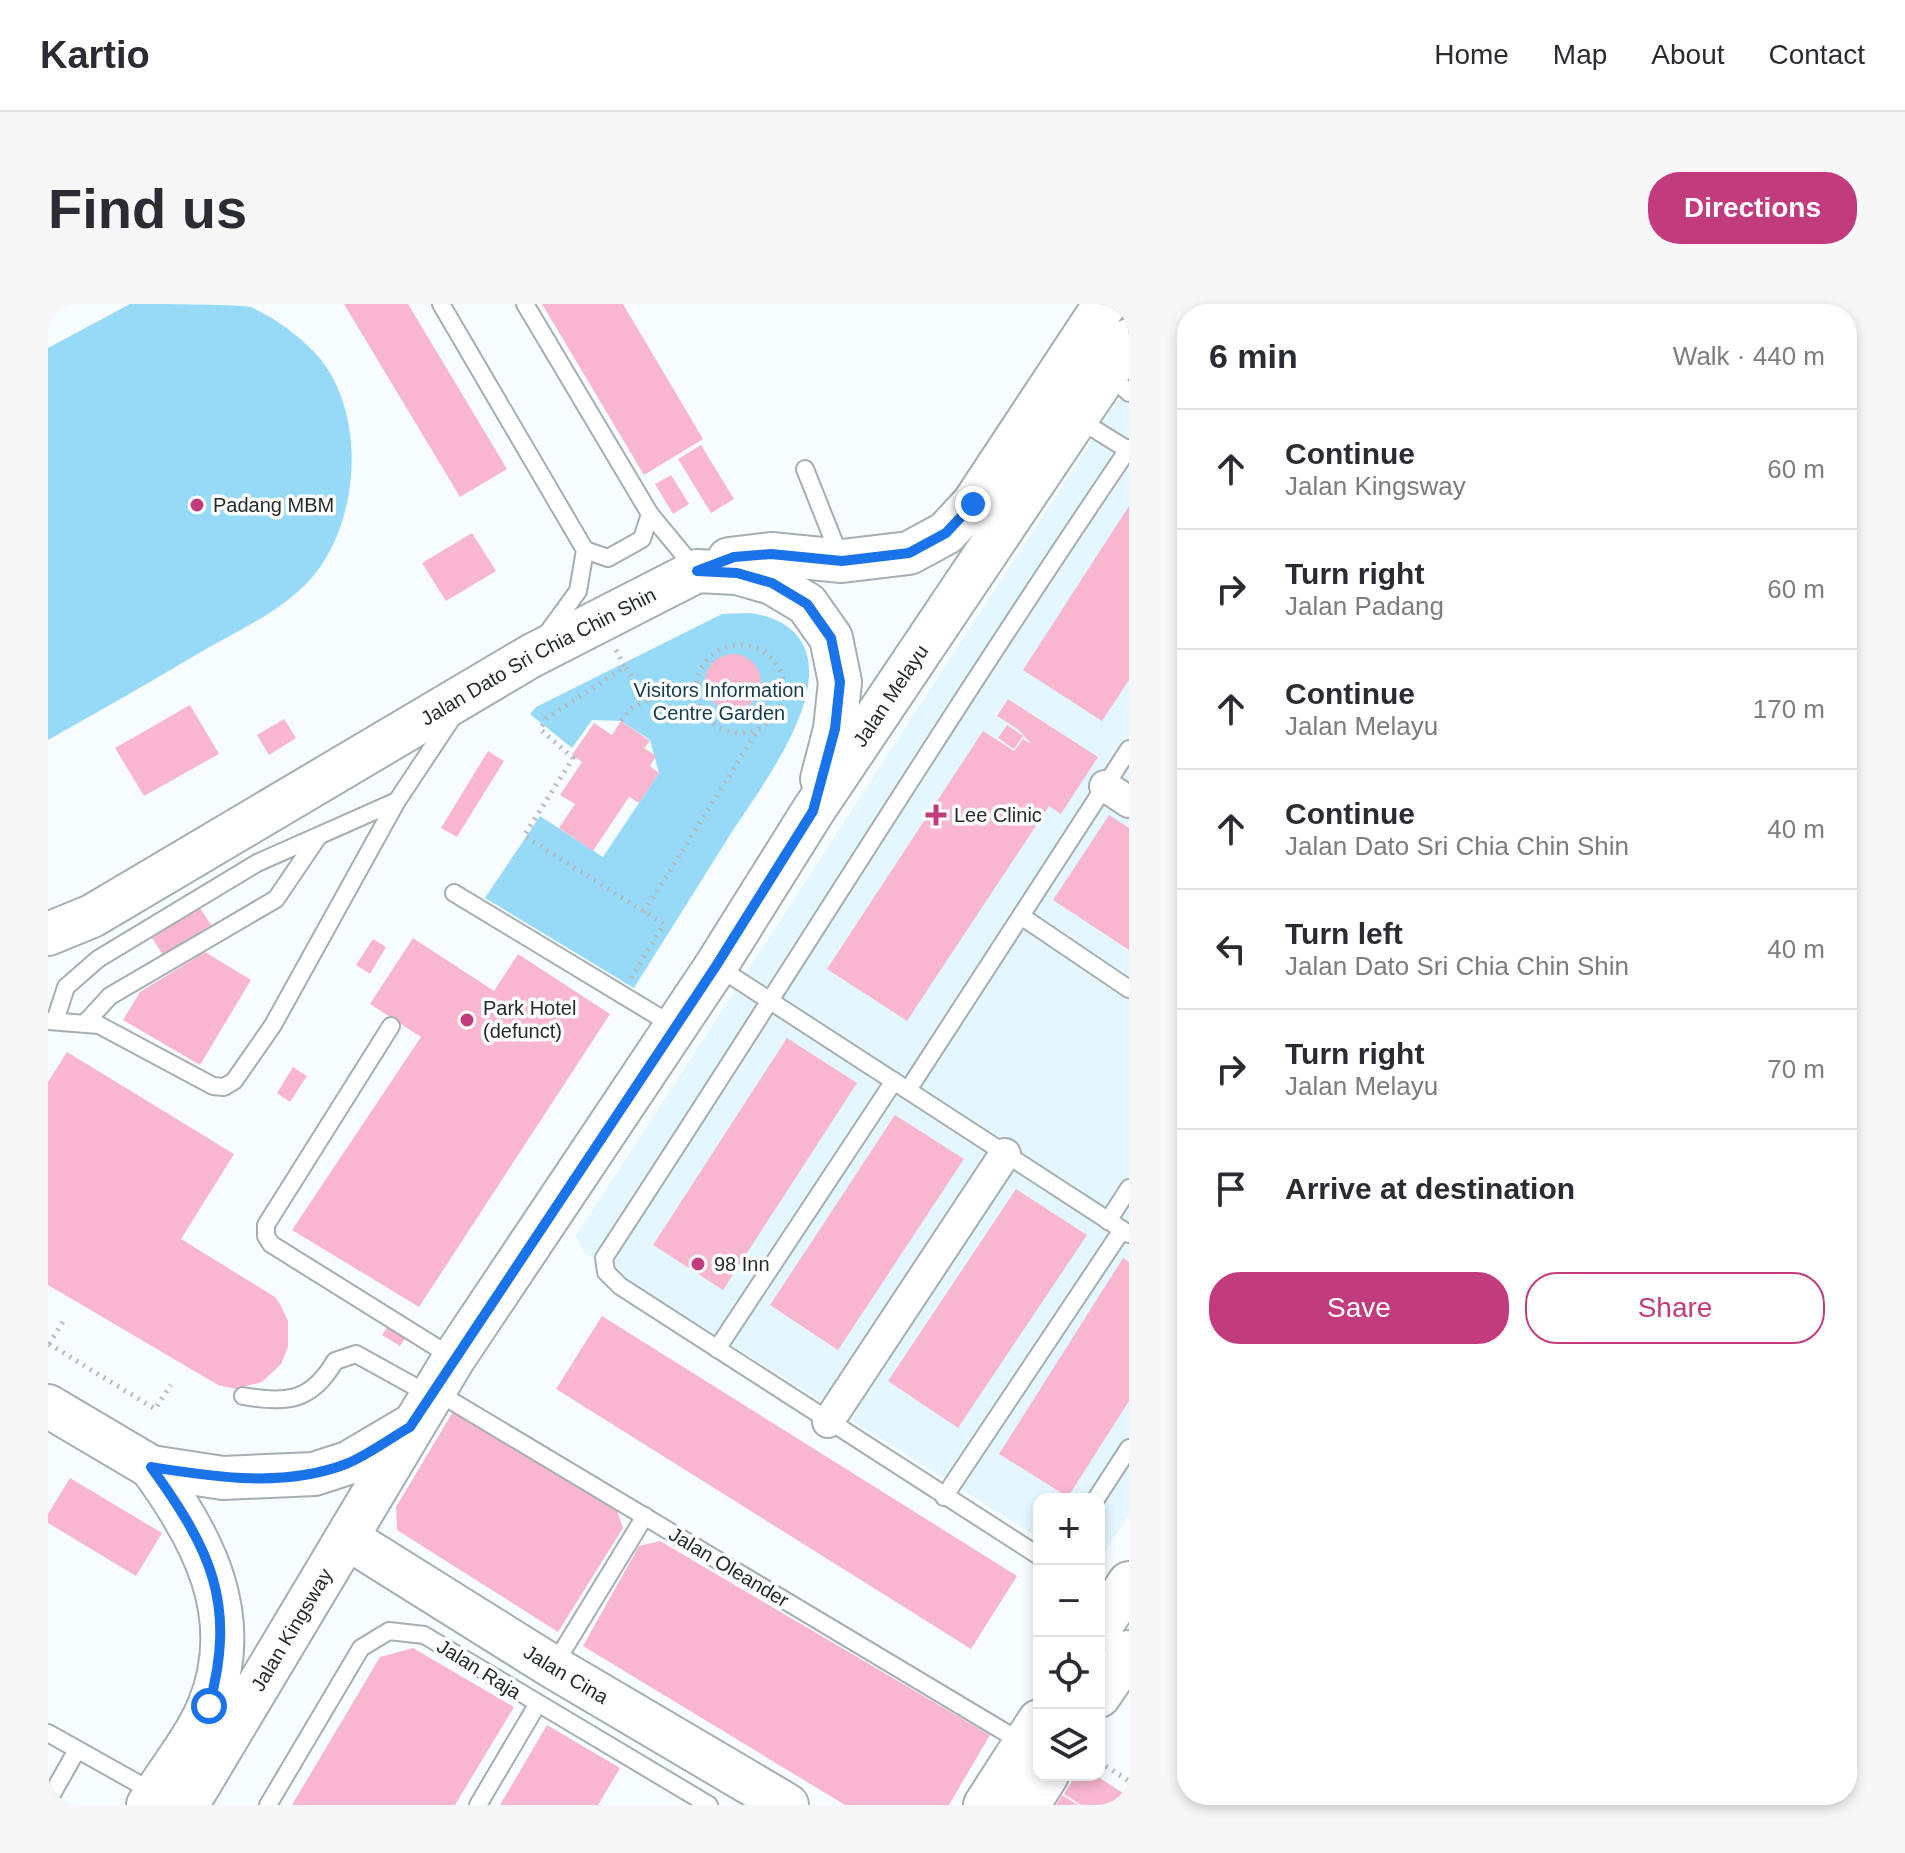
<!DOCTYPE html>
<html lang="en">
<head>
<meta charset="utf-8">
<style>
  body { margin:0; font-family:Arial,sans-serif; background:#f7f7f7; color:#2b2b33 }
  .controls { position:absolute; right:24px; bottom:24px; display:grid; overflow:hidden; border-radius:16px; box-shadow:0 4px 12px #0003 }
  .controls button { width:72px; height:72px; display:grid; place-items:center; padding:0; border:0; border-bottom:2px solid #e1e1e2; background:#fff; color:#2b2b33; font:40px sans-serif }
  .stop { position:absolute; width:24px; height:24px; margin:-18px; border:6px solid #1a73e8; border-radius:50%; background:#fff }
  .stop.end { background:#1a73e8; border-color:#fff; box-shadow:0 2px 8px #0008 }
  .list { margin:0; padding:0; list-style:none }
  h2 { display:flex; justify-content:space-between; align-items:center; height:104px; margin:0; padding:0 32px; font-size:34px }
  h2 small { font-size:26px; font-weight:400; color:#7c7c81 }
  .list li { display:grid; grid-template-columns:52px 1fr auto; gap:24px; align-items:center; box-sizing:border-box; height:120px; padding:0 32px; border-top:2px solid #e1e1e2 }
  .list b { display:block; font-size:30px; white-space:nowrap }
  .list p { margin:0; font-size:26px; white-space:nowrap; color:#7c7c81 }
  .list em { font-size:26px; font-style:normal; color:#7c7c81 }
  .actions { display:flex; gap:16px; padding:24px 32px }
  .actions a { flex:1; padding:18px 0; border:2px solid #c23b7c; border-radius:32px; text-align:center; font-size:28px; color:#c23b7c }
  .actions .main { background:#c23b7c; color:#fff }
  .icon { flex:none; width:44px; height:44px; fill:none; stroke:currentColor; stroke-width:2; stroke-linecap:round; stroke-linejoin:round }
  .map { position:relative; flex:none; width:1081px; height:1501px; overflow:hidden; border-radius:32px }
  header { display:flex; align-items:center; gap:48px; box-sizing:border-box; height:112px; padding:0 40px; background:#fff; border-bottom:2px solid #e1e1e2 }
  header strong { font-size:38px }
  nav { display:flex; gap:44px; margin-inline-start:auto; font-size:28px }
  .intro { display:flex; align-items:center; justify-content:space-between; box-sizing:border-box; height:192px; padding:0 48px }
  h1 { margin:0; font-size:56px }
  .button { padding:20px 36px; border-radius:32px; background:#c23b7c; color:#fff; font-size:28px; font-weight:700 }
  main { display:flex; gap:48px; padding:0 48px }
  aside { flex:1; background:#fff; border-radius:32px; box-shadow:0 4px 12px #0003 }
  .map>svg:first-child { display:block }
  .built { fill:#e4f6ff }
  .green { fill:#97daf8 }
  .building { fill:#f9b7cf }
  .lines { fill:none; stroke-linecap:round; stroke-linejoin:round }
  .lane-casing { stroke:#a5aeb3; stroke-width:20 }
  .street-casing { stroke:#a5aeb3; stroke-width:34 }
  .secondary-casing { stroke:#a5aeb3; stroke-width:46 }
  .path { stroke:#b5babd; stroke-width:5; stroke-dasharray:2 6; stroke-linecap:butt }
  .lane { stroke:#fff; stroke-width:16 }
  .street { stroke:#fff; stroke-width:30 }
  .secondary { stroke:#fff; stroke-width:42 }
  .route { stroke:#1a73e8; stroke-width:10 }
  .poi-dot { fill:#c23b7c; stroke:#fff; stroke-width:3 }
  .labels { text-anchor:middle; stroke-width:7; stroke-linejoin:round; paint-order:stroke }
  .poi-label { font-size:20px; fill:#262a2b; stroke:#fff; text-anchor:start }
  .street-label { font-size:20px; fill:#262a2b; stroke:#fff }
  .park-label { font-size:20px; fill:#123b4b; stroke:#fff }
</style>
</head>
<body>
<header>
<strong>Kartio</strong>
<nav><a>Home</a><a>Map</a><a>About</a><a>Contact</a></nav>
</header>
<div class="intro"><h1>Find us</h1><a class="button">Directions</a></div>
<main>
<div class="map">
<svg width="1081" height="1501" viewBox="0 0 1081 1501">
  <rect width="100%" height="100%" fill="#f6fcff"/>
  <path class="built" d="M1081 79V1210L1051 1258V1195H991V1234L537 949 528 932Z"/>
  <g class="green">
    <path d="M82 0C107 0 183 0 203 3 225 13 251 31 267 49 321 107 313 223 259 279 231 308 193 325 158 345 106 376 53 406 0 436V44Z"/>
    <path d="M702 309C737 314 763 333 761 372 758 426 708 490 680 534 649 584 617 634 586 684L437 594 492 512 555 553 611 469 602 436 573 417 544 416 524 444 482 410 488 403 674 310Z"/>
  </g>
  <g class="building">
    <path d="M296 0H360L459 165 412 193Z"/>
    <path d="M494 0H575L655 135 596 171Z"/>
    <path d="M653 141 686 195 663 209 630 155Z"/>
    <path d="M623 171 641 200 625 210 607 180Z"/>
    <path d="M1081 202V376L1054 417 975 366Z"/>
    <path d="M424 229 448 267 398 297 374 259Z"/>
    <circle cx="685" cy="378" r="28"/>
    <path d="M960 395 1050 453 1013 510 1001 502 859 717 779 665 935 427 966 447 975 435 983 440 971 426 949 412Z"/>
    <path d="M142 401 171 450 96 492 67 444Z"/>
    <path d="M236 415 248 434 221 451 209 431Z"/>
    <path d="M573 417 602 437 596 444 608 452 602 462 611 469 591 499 581 493 545 547 511 524 527 500 512 491 534 458 524 451 546 419 564 431Z"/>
    <path d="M959 421 975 432 966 445 950 434Z"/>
    <path d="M440 447 456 457 409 533 393 524Z"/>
    <path d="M1061 511 1081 524V646L1005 596Z"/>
    <path d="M152 604 163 621 115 651 104 634Z"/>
    <path d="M365 634 446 687 470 650 562 710 371 1003 244 926 373 733 322 700Z"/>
    <path d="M325 635 338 643 322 670 308 661Z"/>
    <path d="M157 648 203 676 152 761 75 716 92 688Z"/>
    <path d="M739 734 809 779 675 986 605 941Z"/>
    <path d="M19 748 186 850 133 935 227 993 232 1000 240 1017V1043L233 1060 214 1078 188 1085 170 1081 0 981V778Z"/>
    <path d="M245 763 259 772 242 798 229 789Z"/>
    <path d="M847 811 916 855 790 1046 722 1001Z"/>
    <path d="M968 885 1039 931 910 1124 840 1077Z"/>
    <path d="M1075 954 1081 958V1097L1020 1193 951 1150Z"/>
    <path d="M554 1012 969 1272 923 1345 508 1085Z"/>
    <path d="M342 1020 359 1031 352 1042 334 1031Z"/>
    <path d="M406 1106 569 1206 575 1224 510 1328 349 1226 348 1203Z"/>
    <path d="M22 1174 114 1229 88 1272 0 1219V1210Z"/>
    <path d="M612 1237 942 1431 901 1501H797L535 1342 591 1242Z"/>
    <path d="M365 1344 466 1403 407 1501H244L332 1353Z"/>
    <path d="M499 1421 572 1464 550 1501H452Z"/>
    <path d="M1028 1471H1047L1081 1493V1501H1033L1016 1490Z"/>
    <path d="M1014 1491 1030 1501H1008Z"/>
  </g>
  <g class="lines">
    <defs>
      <g id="lane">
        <path d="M393 0 537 246 530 287 498 331"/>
        <path d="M477 0 602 210 649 267"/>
        <path d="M1060 69 1081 89"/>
        <path d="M1030 115 1080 146"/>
        <path d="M757 165 792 253"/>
        <path d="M537 246 560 254 594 235 602 210"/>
        <path d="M406 589 626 722"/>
        <path d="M973 612 1081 685"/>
        <path d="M670 663 1081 930"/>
        <path d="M0 717 51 721 165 782 176 783 186 777 225 721 349 497 406 411"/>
        <path d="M7 717 18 683 50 655 209 559 349 497"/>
        <path d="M38 718 62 692 228 595 270 533"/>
        <path d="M343 722 218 921V932L223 940 404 1053"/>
        <path d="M860 786 1081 445"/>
        <path d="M1060 917 1081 884"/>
        <path d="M669 1045 846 777"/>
        <path d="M387 1087 975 1439"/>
        <path d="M195 1092C239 1100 264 1097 287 1057L308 1050 382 1091"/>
        <path d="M896 1193 1074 926"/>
        <path d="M1048 1195 1081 1144"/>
        <path d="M991 1252 572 982 558 968 556 954C732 685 900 411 1081 144"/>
        <path d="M506 1361 597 1212"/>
        <path d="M0 1429 107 1489"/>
        <path d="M0 1497 29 1446"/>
        <path d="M220 1501 313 1344 341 1327 376 1331 661 1501"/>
        <path d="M430 1501 489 1401"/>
      </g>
      <g id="street">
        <path d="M1057 482 1081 498"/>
        <path d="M780 1118 957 850"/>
      </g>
      <g id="secondary">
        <path d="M681 255 723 250 794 257 861 249 898 229 925 200 1057 0"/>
        <path id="s1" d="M0 630 44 612 483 352 649 267 689 269 724 279 759 300 783 334 792 378 787 425 774 475"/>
        <path d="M0 1102 103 1163 175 1174 266 1170 300 1159 361 1123"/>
        <path id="s2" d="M299 1234 505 1363 739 1501"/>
        <path d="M1051 1325 1081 1279"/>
        <path d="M1051 1392 1081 1348"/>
        <path d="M100 1501C119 1469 147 1436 161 1402 197 1313 155 1234 103 1163"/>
        <path id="s3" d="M139 1501 406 1054 668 662 765 507 1081 36"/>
        <path d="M937 1501 991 1417"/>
        <path d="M980 1501 999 1471"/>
      </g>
    </defs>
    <use href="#lane" class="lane-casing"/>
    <use href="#street" class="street-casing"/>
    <use href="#secondary" class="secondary-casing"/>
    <g class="path">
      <circle cx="692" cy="385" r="44"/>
      <path d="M568 346 577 363"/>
      <path d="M573 417 584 404 600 396"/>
      <path d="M596 608 710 426"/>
      <path d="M583 674 616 620 476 532 525 454 492 425 499 414 577 363 600 396 646 384"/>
      <path d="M1 1040 107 1105 123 1081"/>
      <path d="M1 1040 16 1016"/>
      <path d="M1051 1458 1081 1477"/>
    </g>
    <use href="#lane" class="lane"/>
    <use href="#street" class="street"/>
    <use href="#secondary" class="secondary"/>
  </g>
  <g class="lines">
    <path class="route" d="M161 1402C189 1300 163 1246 103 1163 167 1173 235 1184 298 1160 320 1151 341 1135 362 1123L668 662 765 507 787 425 792 378 783 334 759 300 724 279 689 269 649 267 686 253 723 250 794 257 861 249 898 229 925 200"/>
  </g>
  <g class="poi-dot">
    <circle cx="149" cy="201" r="8"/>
    <path d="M884 499h8v8h8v8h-8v8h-8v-8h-8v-8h8z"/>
    <circle cx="419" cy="716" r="8"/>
    <circle cx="650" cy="960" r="8"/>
  </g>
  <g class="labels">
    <g class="poi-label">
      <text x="165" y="208">Padang MBM</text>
      <text x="906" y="518">Lee Clinic</text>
      <text x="435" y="711">Park Hotel<tspan x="435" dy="23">(defunct)</tspan></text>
      <text x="666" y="967">98 Inn</text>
    </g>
    <g class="street-label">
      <text dy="7" stroke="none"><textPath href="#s1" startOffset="564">Jalan Dato Sri Chia Chin Shin</textPath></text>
      <text dy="7" stroke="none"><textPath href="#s3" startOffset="1314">Jalan Melayu</textPath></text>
      <text transform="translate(681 1263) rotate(31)" y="7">Jalan Oleander</text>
      <text dy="7" stroke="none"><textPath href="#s3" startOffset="204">Jalan Kingsway</textPath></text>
      <text transform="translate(431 1365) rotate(32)" y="7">Jalan Raja</text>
      <text dy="7" stroke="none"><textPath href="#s2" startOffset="258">Jalan Cina</textPath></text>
    </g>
    <g class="park-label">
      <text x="671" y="393">Visitors Information<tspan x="671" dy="23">Centre Garden</tspan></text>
    </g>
  </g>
</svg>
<div class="controls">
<button>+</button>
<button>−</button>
<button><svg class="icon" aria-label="locate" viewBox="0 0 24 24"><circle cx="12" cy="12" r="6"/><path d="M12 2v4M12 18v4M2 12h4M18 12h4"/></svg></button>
<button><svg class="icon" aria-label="layers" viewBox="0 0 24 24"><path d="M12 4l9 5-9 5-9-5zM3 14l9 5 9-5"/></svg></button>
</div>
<div class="stop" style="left:161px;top:1402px"></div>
<div class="stop end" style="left:925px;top:200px"></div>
</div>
<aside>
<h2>6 min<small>Walk · 440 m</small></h2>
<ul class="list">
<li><svg class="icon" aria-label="ahead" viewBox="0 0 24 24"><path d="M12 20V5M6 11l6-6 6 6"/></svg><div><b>Continue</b><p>Jalan Kingsway</p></div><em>60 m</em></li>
<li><svg class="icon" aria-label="right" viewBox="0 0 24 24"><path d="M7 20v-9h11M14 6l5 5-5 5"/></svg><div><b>Turn right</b><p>Jalan Padang</p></div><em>60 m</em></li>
<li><svg class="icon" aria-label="ahead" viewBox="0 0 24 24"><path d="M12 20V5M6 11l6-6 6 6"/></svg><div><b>Continue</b><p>Jalan Melayu</p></div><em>170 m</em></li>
<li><svg class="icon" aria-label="ahead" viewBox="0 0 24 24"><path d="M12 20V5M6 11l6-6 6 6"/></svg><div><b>Continue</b><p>Jalan Dato Sri Chia Chin Shin</p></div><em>40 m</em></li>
<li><svg class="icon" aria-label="left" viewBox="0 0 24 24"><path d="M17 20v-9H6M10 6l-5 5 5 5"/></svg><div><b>Turn left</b><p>Jalan Dato Sri Chia Chin Shin</p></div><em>40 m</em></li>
<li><svg class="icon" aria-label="right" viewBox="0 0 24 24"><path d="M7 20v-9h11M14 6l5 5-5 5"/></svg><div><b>Turn right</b><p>Jalan Melayu</p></div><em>70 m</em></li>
<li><svg class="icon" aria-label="arrive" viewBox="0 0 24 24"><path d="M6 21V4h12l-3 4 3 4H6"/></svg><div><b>Arrive at destination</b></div></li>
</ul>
<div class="actions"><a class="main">Save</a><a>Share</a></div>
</aside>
</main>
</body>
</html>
